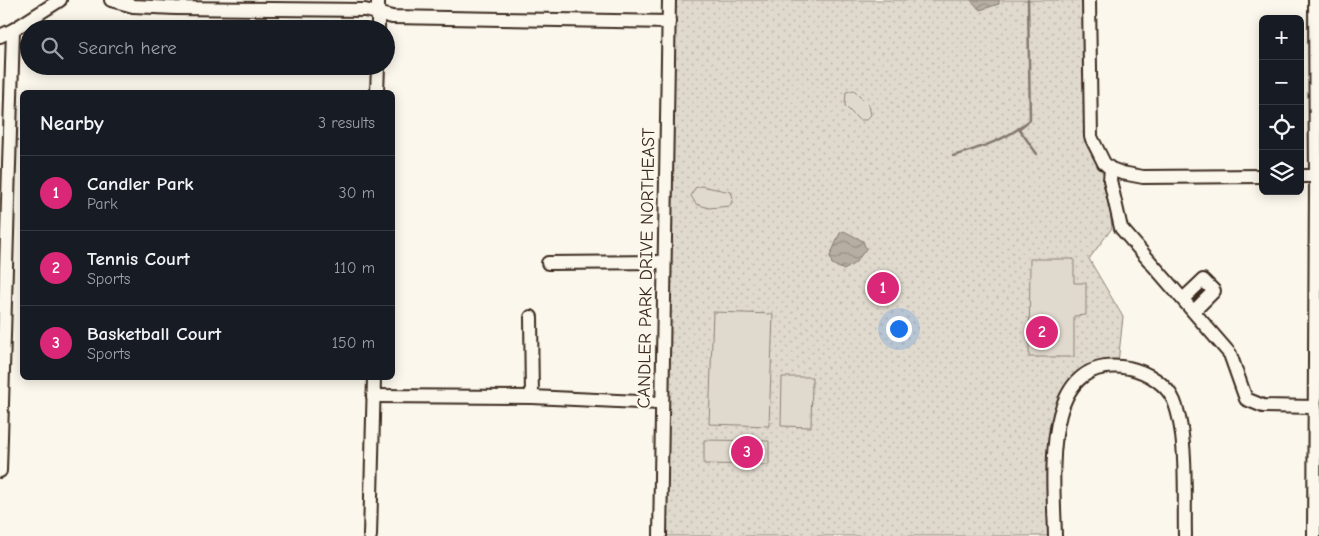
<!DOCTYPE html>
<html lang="en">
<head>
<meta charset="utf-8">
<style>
  body { margin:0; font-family:"Comic Neue",sans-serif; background:#20242c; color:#f1f3f6 }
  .controls { position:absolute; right:15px; top:15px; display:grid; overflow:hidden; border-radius:8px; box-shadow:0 2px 12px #0003 }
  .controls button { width:45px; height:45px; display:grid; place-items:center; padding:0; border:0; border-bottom:1px solid #363941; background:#171b24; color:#f1f3f6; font:25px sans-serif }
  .you { position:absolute; left:898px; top:328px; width:18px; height:18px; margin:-12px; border:4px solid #fff; border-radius:50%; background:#1a73e8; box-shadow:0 0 0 8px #1a73e833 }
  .badge { display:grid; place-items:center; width:32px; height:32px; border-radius:50%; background:#db2777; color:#fff; font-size:16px; font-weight:700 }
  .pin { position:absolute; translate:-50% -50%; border:2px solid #fff; box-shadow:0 1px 5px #0006 }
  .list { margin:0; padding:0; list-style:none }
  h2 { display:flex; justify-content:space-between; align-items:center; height:65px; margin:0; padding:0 20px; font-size:21px }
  h2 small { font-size:16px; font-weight:400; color:#9ea1a6 }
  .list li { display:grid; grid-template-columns:32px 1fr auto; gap:15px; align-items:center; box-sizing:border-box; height:75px; padding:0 20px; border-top:1px solid #363941 }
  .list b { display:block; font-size:19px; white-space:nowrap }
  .list p { margin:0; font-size:16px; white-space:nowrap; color:#9ea1a6 }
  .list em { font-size:16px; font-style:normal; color:#9ea1a6 }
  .icon { flex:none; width:28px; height:28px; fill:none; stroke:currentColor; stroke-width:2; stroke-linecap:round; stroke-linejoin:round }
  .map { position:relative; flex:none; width:1319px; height:536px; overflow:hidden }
  .search { position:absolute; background:#171b24; box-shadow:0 2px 12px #0003; left:20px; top:20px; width:375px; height:55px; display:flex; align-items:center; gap:12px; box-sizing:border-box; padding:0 18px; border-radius:28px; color:#9ea1a6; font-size:19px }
  .panel { position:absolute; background:#171b24; box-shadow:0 2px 12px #0003; left:20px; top:90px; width:375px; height:290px; border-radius:8px }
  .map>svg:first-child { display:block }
  .green { fill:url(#green-dots); stroke:#8d8276 }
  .pitch { fill:#dfd9ce; stroke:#8d8276 }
  .water { fill:url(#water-waves); stroke:#85796d }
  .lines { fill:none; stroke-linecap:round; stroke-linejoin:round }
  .stream { stroke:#85796d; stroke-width:2.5 }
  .minor-casing { stroke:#3b2a1e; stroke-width:16 }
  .minor { stroke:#fbf7ec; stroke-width:12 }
  .labels { text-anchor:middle; stroke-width:5; stroke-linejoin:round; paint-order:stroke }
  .street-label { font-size:18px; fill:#3b2a1e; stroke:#fbf7ec }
</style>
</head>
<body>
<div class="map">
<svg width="1319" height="536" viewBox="0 0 1319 536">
  <defs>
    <pattern id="green-dots" width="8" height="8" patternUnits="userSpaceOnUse" patternTransform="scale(1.25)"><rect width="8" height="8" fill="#dfd9ce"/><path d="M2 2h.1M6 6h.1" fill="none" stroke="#c0bab0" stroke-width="1.8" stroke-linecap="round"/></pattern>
    <pattern id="water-waves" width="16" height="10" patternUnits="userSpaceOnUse" patternTransform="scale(1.25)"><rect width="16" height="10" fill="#b6aea2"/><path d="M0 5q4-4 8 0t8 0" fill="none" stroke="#958e83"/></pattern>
  </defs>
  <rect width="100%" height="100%" fill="#fbf7ec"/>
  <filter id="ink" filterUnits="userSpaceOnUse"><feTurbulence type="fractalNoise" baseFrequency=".02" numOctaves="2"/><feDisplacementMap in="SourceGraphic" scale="10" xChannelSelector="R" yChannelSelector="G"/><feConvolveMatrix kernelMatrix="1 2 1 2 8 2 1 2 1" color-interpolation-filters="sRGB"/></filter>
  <g filter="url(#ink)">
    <path class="green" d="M665 0H1088V138L1106 173 1112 228 1089 259 1123 317 1118 363 1064 393 1054 536H658Z"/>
    <g class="pitch">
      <path d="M854 90 869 105 871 115 866 120H859L845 106 846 92Z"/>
      <path d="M701 186 731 192 733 198 730 206 709 208 696 204 691 196 695 188Z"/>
      <path d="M1030 259H1074V283H1086V315L1074 316V357H1029Z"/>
      <path d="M713 312 773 314 769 426 709 424Z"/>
      <path d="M782 377H812L811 427 781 426Z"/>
      <path d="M704 440 769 441V465L704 464Z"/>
    </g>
    <g class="water">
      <path d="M971 0H999V4L980 10Z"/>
      <path d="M844 231 863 241 866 249 855 263 844 270 832 264 830 256 840 233Z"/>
    </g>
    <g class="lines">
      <g class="stream">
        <path d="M1019 129 1037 154"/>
        <path d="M953 156C980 148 1008 139 1030 120L1028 0"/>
      </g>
      <defs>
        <g id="minor">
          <path d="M111 0 133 6 175 8 365 10 392 17 669 22"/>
          <path d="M1089 0 1091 137 1104 163 1111 169 1122 173 1143 177 1263 176"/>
          <path d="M378 29V0"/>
          <path d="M0 36 13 30 60 0"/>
          <path d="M377 92 378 66"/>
          <path d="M1111 169 1110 180 1121 228 1230 354 1246 399 1263 406 1315 407"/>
          <path d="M1300 176H1319"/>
          <path d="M548 263 663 262"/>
          <path d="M1183 299 1203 280 1214 291 1194 311"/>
          <path d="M531 317 532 397"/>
          <path d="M373 396 532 397 660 403"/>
          <path d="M0 471 13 30"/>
          <path d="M370 536 374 378"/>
          <path d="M660 536 669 0"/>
          <path d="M1055 536C1054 482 1038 351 1129 368 1147 372 1167 384 1174 401 1188 436 1184 497 1185 536"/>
          <path d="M1314 536 1316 182 1315 0"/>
        </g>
      </defs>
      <use href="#minor" class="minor-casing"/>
      <use href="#minor" class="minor"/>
    </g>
  </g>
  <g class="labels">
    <g class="street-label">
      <text transform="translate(646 268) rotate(-89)" y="6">CANDLER PARK DRIVE NORTHEAST</text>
    </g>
  </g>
</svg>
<div class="controls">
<button>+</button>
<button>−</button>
<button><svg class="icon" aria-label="locate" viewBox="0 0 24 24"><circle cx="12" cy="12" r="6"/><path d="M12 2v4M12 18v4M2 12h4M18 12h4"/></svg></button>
<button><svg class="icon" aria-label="layers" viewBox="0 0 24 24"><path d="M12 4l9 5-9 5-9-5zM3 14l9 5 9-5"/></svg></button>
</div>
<div class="you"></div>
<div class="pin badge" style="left:883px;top:288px">1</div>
<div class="pin badge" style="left:1042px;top:332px">2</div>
<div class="pin badge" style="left:747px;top:452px">3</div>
<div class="search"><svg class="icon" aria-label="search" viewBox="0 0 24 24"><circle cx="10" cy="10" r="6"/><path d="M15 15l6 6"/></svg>Search here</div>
<section class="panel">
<h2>Nearby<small>3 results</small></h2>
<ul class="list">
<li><span class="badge">1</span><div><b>Candler Park</b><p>Park</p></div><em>30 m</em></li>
<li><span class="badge">2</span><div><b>Tennis Court</b><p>Sports</p></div><em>110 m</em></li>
<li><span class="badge">3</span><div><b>Basketball Court</b><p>Sports</p></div><em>150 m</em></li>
</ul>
</section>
</div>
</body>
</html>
